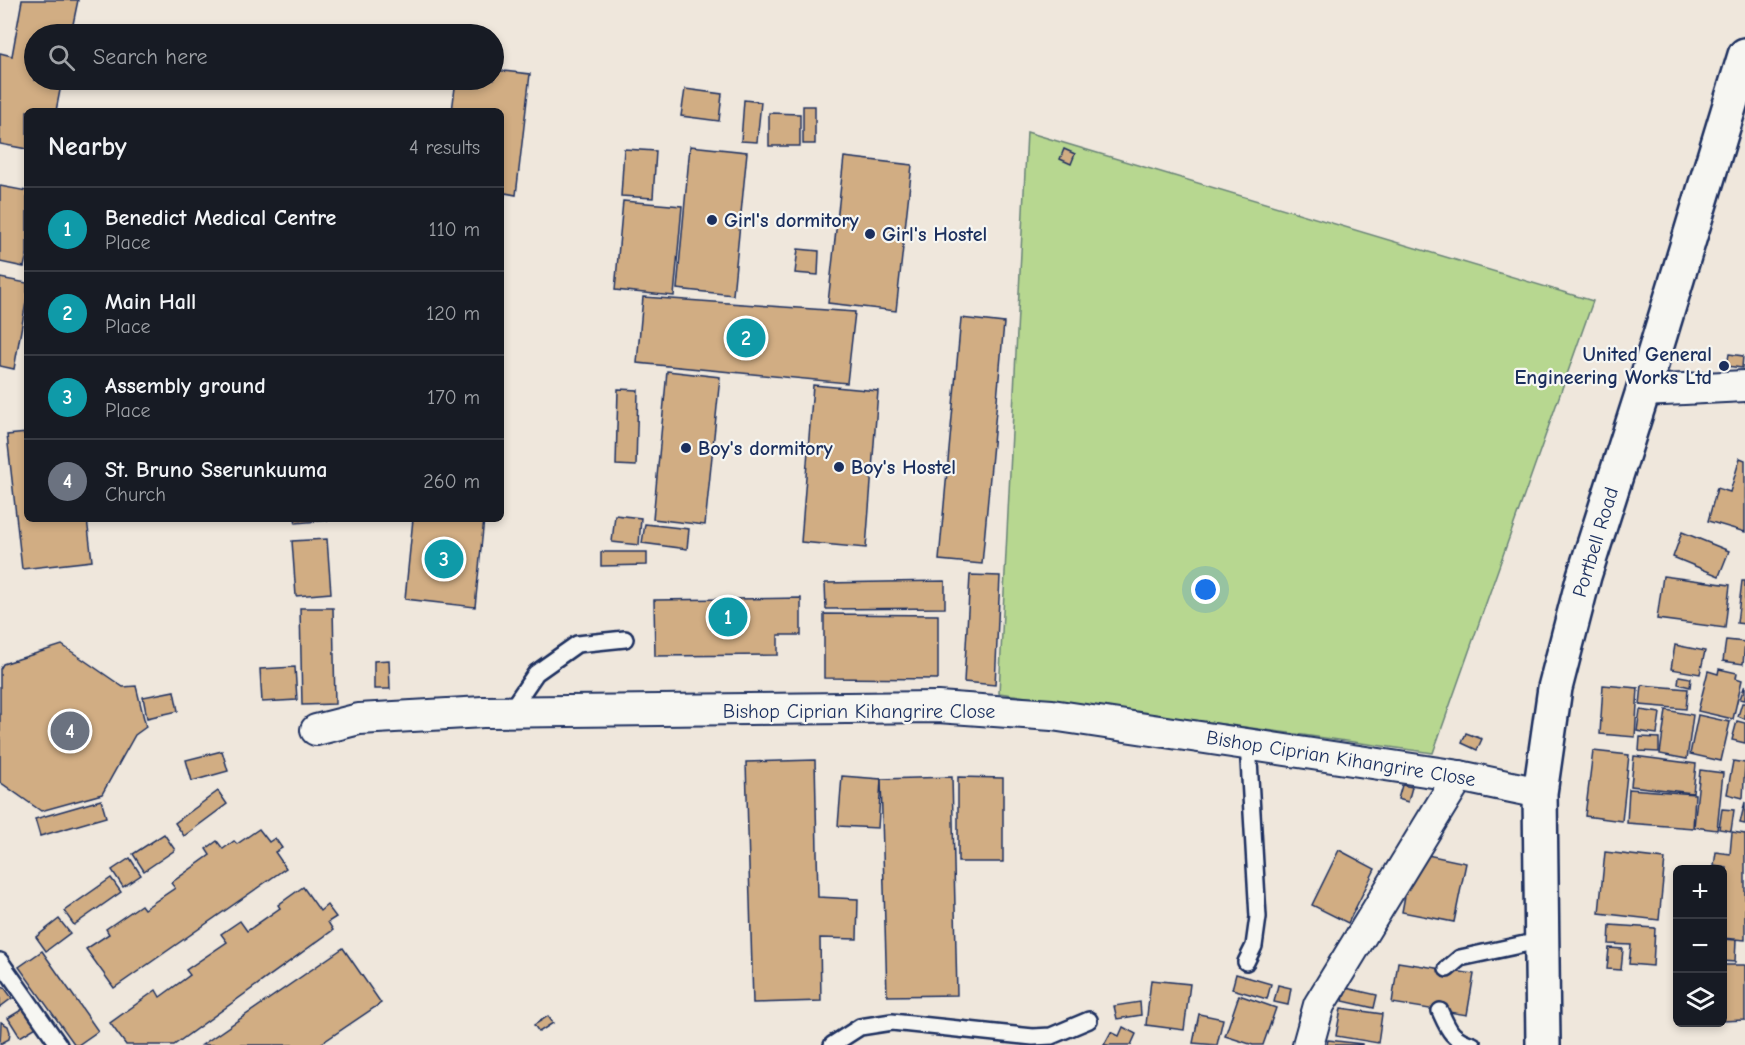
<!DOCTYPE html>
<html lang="en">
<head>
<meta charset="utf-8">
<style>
  body { margin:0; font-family:"Comic Neue",sans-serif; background:#242831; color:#f1f3f6 }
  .controls { position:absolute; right:18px; bottom:18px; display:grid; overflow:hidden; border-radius:9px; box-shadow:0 3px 9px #0003 }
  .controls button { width:54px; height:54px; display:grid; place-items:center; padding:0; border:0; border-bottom:2px solid #363941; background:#171b24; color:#f1f3f6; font:30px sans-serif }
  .you { position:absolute; left:1206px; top:590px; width:21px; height:21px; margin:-15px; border:4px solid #fff; border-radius:50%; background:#1a73e8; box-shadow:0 0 0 9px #1a73e833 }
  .badge { display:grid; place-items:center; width:39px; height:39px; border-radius:50%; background:#0b8043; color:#fff; font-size:20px; font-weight:700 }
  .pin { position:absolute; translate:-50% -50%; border:3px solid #fff; box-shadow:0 2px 6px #0006 }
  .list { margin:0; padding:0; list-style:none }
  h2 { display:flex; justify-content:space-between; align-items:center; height:78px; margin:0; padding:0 24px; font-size:26px }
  h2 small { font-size:20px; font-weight:400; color:#9ea1a6 }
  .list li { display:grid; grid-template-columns:39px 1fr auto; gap:18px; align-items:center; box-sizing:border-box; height:84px; padding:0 24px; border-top:2px solid #363941 }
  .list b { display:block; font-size:22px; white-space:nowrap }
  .list p { margin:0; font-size:20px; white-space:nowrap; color:#9ea1a6 }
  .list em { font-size:20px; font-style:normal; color:#9ea1a6 }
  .icon { flex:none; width:33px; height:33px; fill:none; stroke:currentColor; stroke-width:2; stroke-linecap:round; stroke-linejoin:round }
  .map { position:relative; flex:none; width:1745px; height:1045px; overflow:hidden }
  .search { position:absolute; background:#171b24; box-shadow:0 3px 9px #0003; left:24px; top:24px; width:480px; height:66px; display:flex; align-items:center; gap:15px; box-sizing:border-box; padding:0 21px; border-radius:33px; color:#9ea1a6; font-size:22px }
  .panel { position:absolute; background:#171b24; box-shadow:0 3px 9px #0003; left:24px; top:108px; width:480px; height:414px; border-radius:9px }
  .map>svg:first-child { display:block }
  .green { fill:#b7d790; stroke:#698377; stroke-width:1.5 }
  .building { fill:#d1ad83; stroke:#1b2f5e; stroke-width:1.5 }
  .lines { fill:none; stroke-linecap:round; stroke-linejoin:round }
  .lane-casing { stroke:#1b2f5e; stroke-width:20 }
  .street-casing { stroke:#1b2f5e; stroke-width:34 }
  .secondary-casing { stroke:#1b2f5e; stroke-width:38 }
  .lane { stroke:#f6f6f2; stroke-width:15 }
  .street { stroke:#f6f6f2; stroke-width:30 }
  .secondary { stroke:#f6f6f2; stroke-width:33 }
  .poi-dot { fill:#1b2f5e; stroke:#f6f6f2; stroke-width:2 }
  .labels { text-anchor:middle; stroke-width:4.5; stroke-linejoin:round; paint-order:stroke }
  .poi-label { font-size:20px; font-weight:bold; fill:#1b2f5e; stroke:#f6f6f2; text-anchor:start }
  .street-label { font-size:20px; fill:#1b2f5e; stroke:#f6f6f2 }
</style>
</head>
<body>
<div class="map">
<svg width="1745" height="1045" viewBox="0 0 1745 1045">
  <rect width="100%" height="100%" fill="#efe7dc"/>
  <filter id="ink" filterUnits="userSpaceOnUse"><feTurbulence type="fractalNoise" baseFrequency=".0167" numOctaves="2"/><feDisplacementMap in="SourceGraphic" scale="12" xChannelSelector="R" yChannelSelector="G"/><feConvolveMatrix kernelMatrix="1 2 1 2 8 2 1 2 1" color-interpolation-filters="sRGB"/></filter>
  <g filter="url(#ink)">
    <path class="green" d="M1027 132 1593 301 1433 753 999 693Z"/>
    <g class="building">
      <path d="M22 0H78L71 34H34V80H62L56 111H27V149L0 144V53L12 56Z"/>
      <path d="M494 70 530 74 516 195 505 193 501 225V111H452L456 80H494Z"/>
      <path d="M685 89 722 94 719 121 681 116Z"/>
      <path d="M744 100 761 102 757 142 741 141Z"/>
      <rect x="803" y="106" width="12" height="38"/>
      <path d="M769 113 800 114V146H769Z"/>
      <path d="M690 146 747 152 733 295 677 289Z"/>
      <path d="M624 149 656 151 653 198 621 196Z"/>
      <path d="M1064 149 1075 154 1071 164 1060 159Z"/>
      <path d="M844 157 912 165 896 311 828 303Z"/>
      <path d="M0 186 27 191V254L24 267 0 262Z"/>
      <path d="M623 201 682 206 674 296 615 290Z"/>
      <path d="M798 249 819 251 818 275 795 273Z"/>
      <path d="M0 278 27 283V297L14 369 0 366Z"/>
      <path d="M643 297 855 312 847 383 637 363Z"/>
      <path d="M961 318 1004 323 982 564 939 560Z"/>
      <path d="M1729 354 1743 356 1742 368 1727 366Z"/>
      <path d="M667 371 720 377 705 525 653 519Z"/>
      <path d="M813 385 878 391 866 548 801 542Z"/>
      <path d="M618 389 638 390 636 466 616 465Z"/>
      <path d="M27 433V519H87L92 561 22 569 7 435Z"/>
      <path d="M1740 458 1745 460V532L1708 521 1717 488 1730 492Z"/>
      <path d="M615 515 641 518 639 545 612 542Z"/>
      <path d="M295 519H329V520L296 523Z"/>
      <path d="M413 519H484L475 607 405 599Z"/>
      <path d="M645 524 689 529 687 549 642 543Z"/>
      <path d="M1682 532 1729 551 1719 576 1673 557Z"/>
      <path d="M327 539 331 593 296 596 292 541Z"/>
      <path d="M601 552H647V565L601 566Z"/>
      <path d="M970 575 1000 576 995 685 964 682Z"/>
      <path d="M1663 576 1730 585 1725 628 1657 619Z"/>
      <path d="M945 581V608L826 609 825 583Z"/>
      <path d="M1742 581H1745V624L1737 623Z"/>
      <path d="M801 598V635H778V655L655 656 654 600Z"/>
      <path d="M300 608H333L335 704 302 705Z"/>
      <path d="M824 614 938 615V679L824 678Z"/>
      <path d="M1726 640 1745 642 1743 664 1723 661Z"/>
      <path d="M62 645 123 687 136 686 146 727 135 735 102 794 41 811 0 782V669L3 664Z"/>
      <path d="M1675 645 1705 651 1700 674 1671 669Z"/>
      <path d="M389 660 390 689H374V661Z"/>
      <path d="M295 667 297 700 262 702 260 669Z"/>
      <path d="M1719 669 1737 673 1736 678 1742 680 1733 719 1698 711 1708 671 1718 674Z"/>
      <path d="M1679 676 1691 678 1690 687 1678 684Z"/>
      <path d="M1603 685 1638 688 1635 737 1600 734Z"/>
      <path d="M1642 685 1688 689 1686 709 1640 705Z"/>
      <path d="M1745 685V700L1740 699Z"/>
      <path d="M174 691 178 711 147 718 143 697Z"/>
      <path d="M1742 703H1745V719L1738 716Z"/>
      <path d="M1640 710 1660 713 1657 734 1637 731Z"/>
      <path d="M1666 710 1693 715 1687 759 1660 754Z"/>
      <path d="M1698 715 1730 722 1721 761 1690 754Z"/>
      <path d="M1737 721 1745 723V743L1732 740Z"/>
      <path d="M1466 733 1482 739 1477 750 1462 743Z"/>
      <path d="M1640 737 1659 738V752L1639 751Z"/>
      <path d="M222 751 228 771 192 781 186 760Z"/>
      <path d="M1593 751 1629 755 1622 821 1585 816Z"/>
      <path d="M1634 756 1696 764 1693 793 1631 786Z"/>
      <path d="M815 760 818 897 858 899 857 939 820 938 821 1001 753 1003 746 762Z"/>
      <path d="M1733 761 1745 763 1743 798 1727 794Z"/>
      <path d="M1700 770 1723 773 1717 830 1694 827Z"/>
      <path d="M842 776 881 779 878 828 838 826Z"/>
      <path d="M952 777 957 995 887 996 881 779Z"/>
      <path d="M958 777 1003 778V862H958Z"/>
      <path d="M1402 785 1412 787 1408 802 1398 799Z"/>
      <path d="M1629 789 1695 794 1693 828 1627 823Z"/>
      <path d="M218 791 227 804 184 836 175 823Z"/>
      <path d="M101 800 106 817 40 836 35 819Z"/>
      <path d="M1745 802V824L1740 823Z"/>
      <path d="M1722 809 1734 810 1731 831 1719 829Z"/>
      <path d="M259 829 269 842 275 838 282 848 275 852 286 868 114 988 86 949 109 934 106 929 141 905 144 909 175 888 171 883 210 855 206 849 217 841 223 849 234 841 237 844Z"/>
      <path d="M1732 832 1745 834V940L1722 938V877L1726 878 1727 868 1714 866 1716 852 1730 854Z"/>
      <path d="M164 834 175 850 144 871 133 854Z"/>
      <path d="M1339 850 1375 869 1348 923 1312 905Z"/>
      <path d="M1413 852 1466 863 1454 922 1402 912Z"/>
      <path d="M1605 852 1665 859 1659 920 1599 913Z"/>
      <path d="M130 858 141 875 123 887 112 870Z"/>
      <path d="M111 878 121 892 74 925 64 911Z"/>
      <path d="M303 887 320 911 327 905 336 917 328 922 333 930 174 1045H126L110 1023 156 990 160 997 190 975 186 970 227 942 221 934 240 921 247 931 280 908 278 905Z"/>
      <path d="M59 919 70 933 46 951 36 937Z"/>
      <path d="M1610 925 1655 928 1653 966 1629 964 1631 945 1609 944Z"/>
      <path d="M1722 939 1736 940 1735 962 1722 961Z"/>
      <path d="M343 948 381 1003 319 1045H202Z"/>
      <path d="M1609 948 1623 949 1621 970 1607 969Z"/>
      <path d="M42 951 98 1031 78 1045H75L19 967Z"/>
      <path d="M1398 962 1474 974 1467 1015 1392 1003Z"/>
      <path d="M1722 965H1745V1020L1722 1021Z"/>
      <path d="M1236 974 1271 984 1267 999 1232 989Z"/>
      <path d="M1151 980 1190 984 1184 1030 1146 1025Z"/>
      <path d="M1278 985 1291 988 1288 1005 1274 1002Z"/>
      <path d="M4 987 12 998 0 1007V989Z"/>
      <path d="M1346 988 1377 995 1374 1008 1343 1001Z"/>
      <path d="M1239 995 1276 1008 1263 1045H1253L1225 1036Z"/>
      <path d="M1140 1002 1141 1015 1117 1019 1114 1006Z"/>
      <path d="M26 1007 38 1026 20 1037 8 1018Z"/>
      <path d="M1341 1008 1382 1014 1378 1043 1336 1036Z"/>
      <path d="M1199 1014 1223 1019 1217 1045 1193 1043Z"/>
      <path d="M548 1016 553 1023 539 1032 534 1025Z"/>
      <path d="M1 1022 8 1026 10 1032 9 1039 0 1044Z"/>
      <path d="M1123 1027 1136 1034 1131 1045H1104L1111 1032 1119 1036Z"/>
      <path d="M1328 1040 1362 1044V1045H1327Z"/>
    </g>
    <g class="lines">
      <defs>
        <g id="lane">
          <path d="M510 711 536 673 577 644 625 639"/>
          <path d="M0 961 59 1045"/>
          <path d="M1246 962 1254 946 1258 917 1248 743"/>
          <path d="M1447 969 1460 958 1543 940"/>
          <path d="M1440 1011C1449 1031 1451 1038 1473 1045"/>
          <path d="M832 1045 860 1027 892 1022 1033 1037 1051 1036 1089 1020"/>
        </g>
        <g id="street">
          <path d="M1643 391 1745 386"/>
          <path d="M316 730 359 719 483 712 938 707 1052 715 1459 776 1540 793"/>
          <path d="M1308 1045 1319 1005 1459 776"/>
        </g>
        <path id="secondary" d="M1543 1045 1540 793 1555 688 1584 576 1643 391 1745 55"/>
      </defs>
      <use href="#lane" class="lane-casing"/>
      <use href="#street" class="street-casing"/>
      <use href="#secondary" class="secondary-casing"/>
      <use href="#lane" class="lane"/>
      <use href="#street" class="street"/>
      <use href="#secondary" class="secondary"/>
    </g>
  </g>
  <g class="poi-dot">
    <circle cx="712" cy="220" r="6"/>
    <circle cx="870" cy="234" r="6"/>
    <circle cx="1724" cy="366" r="6"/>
    <circle cx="686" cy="448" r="6"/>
    <circle cx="839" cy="467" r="6"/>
  </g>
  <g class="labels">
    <g class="poi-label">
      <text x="724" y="227">Girl's dormitory</text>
      <text x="882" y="241">Girl's Hostel</text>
      <text x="1712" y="361" text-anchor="end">United General<tspan x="1712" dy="23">Engineering Works Ltd</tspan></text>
      <text x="698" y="455">Boy's dormitory</text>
      <text x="851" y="474">Boy's Hostel</text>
    </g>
    <g class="street-label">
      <text transform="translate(1595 542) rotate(-73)" y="7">Portbell Road</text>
      <text x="859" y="718">Bishop Ciprian Kihangrire Close</text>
      <text transform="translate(1341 758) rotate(9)" y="7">Bishop Ciprian Kihangrire Close</text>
    </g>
  </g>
</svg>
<div class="controls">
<button>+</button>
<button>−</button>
<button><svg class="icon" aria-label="layers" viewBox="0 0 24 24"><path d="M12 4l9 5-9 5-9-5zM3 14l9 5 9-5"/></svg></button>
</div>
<div class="you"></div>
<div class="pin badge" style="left:728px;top:617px;background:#0f9aa8">1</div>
<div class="pin badge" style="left:746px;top:338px;background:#0f9aa8">2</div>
<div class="pin badge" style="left:444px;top:559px;background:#0f9aa8">3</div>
<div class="pin badge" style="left:70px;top:731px;background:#6b7280">4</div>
<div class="search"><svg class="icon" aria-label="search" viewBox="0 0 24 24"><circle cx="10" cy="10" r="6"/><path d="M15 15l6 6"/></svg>Search here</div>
<section class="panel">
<h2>Nearby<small>4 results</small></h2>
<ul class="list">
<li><span class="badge" style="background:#0f9aa8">1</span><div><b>Benedict Medical Centre</b><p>Place</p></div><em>110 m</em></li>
<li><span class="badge" style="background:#0f9aa8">2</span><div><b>Main Hall</b><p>Place</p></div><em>120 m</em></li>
<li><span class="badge" style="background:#0f9aa8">3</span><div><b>Assembly ground</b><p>Place</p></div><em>170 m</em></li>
<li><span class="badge" style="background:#6b7280">4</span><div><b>St. Bruno Sserunkuuma</b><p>Church</p></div><em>260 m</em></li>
</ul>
</section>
</div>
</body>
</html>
